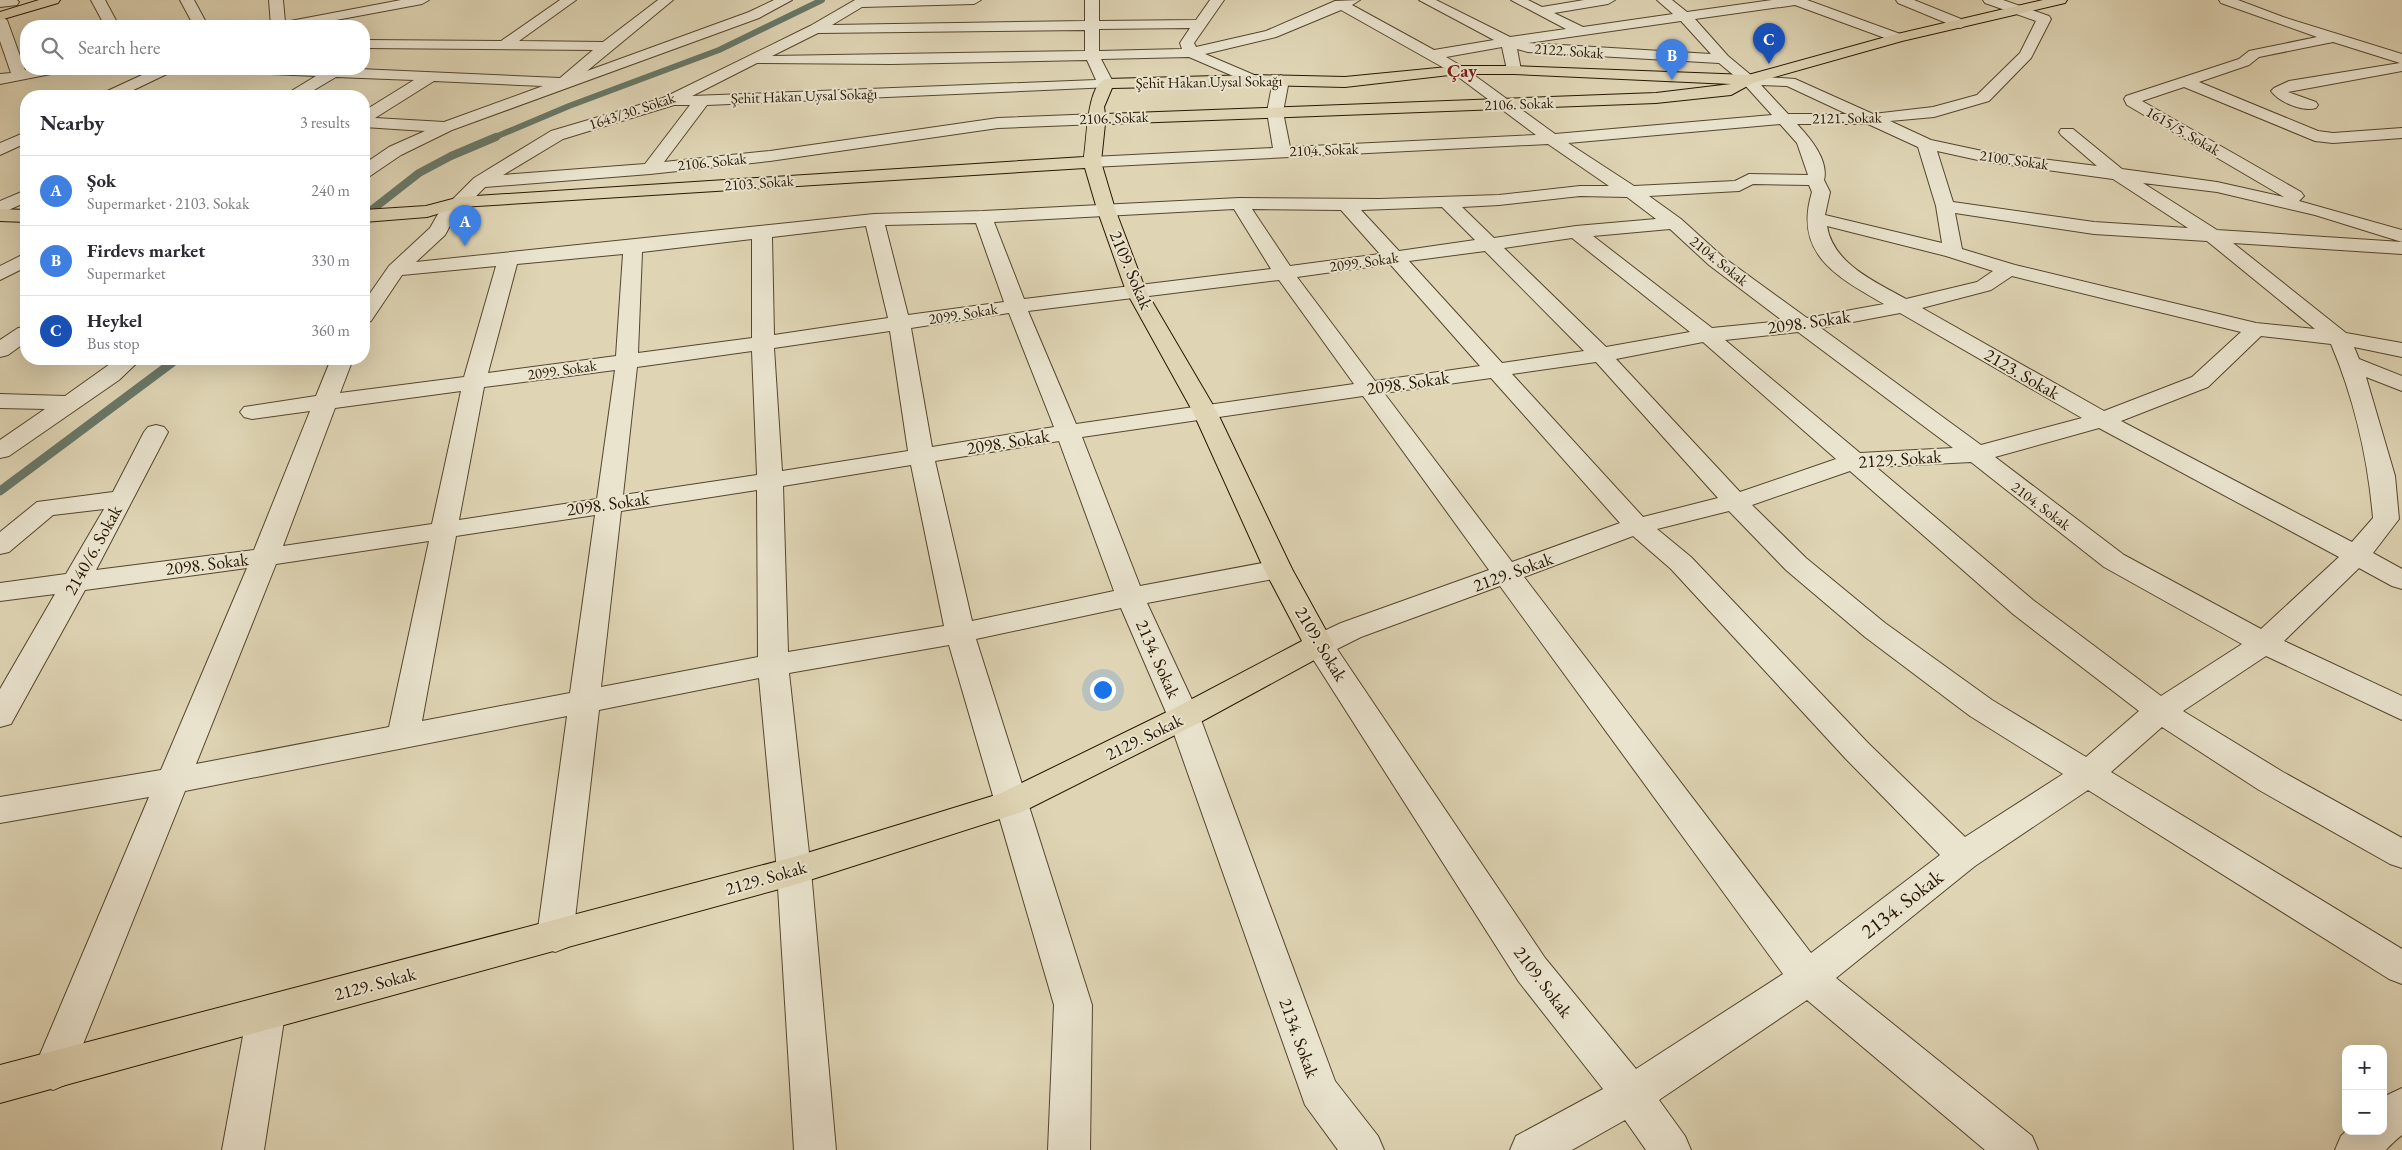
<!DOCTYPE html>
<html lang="en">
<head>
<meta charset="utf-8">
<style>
  body { margin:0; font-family:"EB Garamond",serif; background:#f2f2f3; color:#2b2b33 }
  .controls { position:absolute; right:15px; bottom:15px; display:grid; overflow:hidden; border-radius:10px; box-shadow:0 5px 20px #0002 }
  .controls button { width:45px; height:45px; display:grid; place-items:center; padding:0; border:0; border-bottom:1px solid #e1e1e2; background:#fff; color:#2b2b33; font:25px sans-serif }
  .you { position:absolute; left:1102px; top:689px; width:18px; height:18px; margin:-12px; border:4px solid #fff; border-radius:50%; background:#1a73e8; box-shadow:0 0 0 8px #1a73e833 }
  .badge { display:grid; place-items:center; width:32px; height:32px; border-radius:50%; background:#8f2418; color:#fff; font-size:16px; font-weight:700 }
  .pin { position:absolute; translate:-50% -41px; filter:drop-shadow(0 1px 2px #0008) }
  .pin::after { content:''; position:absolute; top:26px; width:18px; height:15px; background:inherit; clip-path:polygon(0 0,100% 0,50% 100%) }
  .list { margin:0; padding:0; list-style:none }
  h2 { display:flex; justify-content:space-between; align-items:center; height:65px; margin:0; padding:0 20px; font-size:21px }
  h2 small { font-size:16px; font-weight:400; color:#7c7c81 }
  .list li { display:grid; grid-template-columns:32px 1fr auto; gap:15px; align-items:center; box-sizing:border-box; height:70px; padding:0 20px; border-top:1px solid #e1e1e2 }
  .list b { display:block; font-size:19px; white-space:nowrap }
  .list p { margin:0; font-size:16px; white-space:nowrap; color:#7c7c81 }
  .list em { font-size:16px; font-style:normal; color:#7c7c81 }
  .icon { flex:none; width:28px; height:28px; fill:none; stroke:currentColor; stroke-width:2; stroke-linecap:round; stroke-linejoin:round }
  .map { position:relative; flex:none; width:2402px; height:1150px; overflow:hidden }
  .search { position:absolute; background:#fff; box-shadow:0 5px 20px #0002; left:20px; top:20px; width:350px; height:55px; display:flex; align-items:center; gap:12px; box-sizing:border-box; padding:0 18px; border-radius:20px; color:#7c7c81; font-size:19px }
  .panel { position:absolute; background:#fff; box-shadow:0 5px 20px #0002; left:20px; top:90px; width:350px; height:275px; border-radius:20px }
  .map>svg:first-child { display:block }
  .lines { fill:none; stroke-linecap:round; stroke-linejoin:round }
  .stream-far2 { stroke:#687868; stroke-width:6 }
  .stream-far1 { stroke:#687868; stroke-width:8 }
  .stream { stroke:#687868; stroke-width:9 }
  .minor-casing { stroke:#55462d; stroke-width:2 }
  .major-casing { stroke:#271600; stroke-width:2 }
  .minor { fill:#eae4cf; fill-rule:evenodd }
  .major { fill:#dfd5b5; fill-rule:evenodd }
  .labels { text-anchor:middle; stroke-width:4; stroke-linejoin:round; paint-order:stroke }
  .far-street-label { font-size:15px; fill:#271600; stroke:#eae4cf }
  .street-label { font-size:18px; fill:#271600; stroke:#eae4cf }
  .far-district-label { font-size:19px; font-weight:bold; fill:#7a1f14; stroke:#eae4cf }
  .near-street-label { font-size:21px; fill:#271600; stroke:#eae4cf }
</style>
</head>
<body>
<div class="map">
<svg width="2402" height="1150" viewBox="0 0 2402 1150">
  <rect width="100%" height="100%" fill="#dfd5b5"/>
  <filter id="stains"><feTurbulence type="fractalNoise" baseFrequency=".004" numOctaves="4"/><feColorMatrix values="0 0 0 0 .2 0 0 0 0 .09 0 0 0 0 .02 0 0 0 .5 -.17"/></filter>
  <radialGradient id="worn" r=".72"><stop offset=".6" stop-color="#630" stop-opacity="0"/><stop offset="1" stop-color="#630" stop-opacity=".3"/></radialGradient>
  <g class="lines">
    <path class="stream-far2" d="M493 138 569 106 719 50 822 0"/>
    <path class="stream-far1" d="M364 216 419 173 451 156 496 137"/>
    <path class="stream" d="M0 491 177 359"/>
    <defs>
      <g id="minor">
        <path d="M0 0H17L19 2 17 5 0 7Z"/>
        <path d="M91 0H105L119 26H105Z"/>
        <path d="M180 0H194L208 26H194Z"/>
        <path d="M269 0H283L285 22 401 0H429L422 4 304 26H271Z"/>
        <path d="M560 0H576L519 41 603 42 658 0H673L587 71 749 12 774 0H792L759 18 452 130 401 155 370 176 364 177V164L389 147 425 131 364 127V111L414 80 336 77 304 96H286L288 93 316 76 248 73 241 69H359L560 78 593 50 364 48V40L501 41ZM434 81 543 86 444 122 375 118Z"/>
        <path d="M855 0H981L974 4 862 7 832 25 1085 21V0H1099V21L1196 20 1210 0H1224L1194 43 1196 47 1266 31 1335 1 1360 0 1352 5 1434 50 1494 40 1419 0H1436L1510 37 1566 29 1511 0H1528L1542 7 1584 0H1615L1608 4 1554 13 1583 27 1673 14 1657 0H1672L1687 12 1772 0H1807L1903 35 1905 38 1898 42 1893 41 1795 5 1695 19 1728 56 1752 76 1795 79 1873 114 1933 107 1977 95 2020 53 2036 21 1985 3 1983 0H2003L2049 16 2051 19 2031 58 1989 101 1934 117 1890 121 1931 140 1987 152 2097 166 2061 135 2059 132 2061 129H2073L2122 169 2217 182 2284 197 2127 105 2124 99 2126 96 2239 59 2249 51 2317 37 2221 3 2219 0H2238L2283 17 2402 54V71L2288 92 2316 102 2318 105 2316 108C2302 112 2279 102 2271 91L2274 88 2289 81 2400 63 2333 42 2259 57 2249 65 2199 82 2318 131 2333 133 2402 128V138L2333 143 2315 141 2184 87 2142 101 2301 192 2304 196 2299 201 2402 230V242L2315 215 2217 192 2143 183 2217 230 2402 242V254L2233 243 2346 333 2402 343V357L2354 347 2359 359 2402 376V391L2366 377 2395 476 2399 519 2373 553 2402 569V589L2392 586 2359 568 2284 641 2402 696V720L2266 656 2183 711 2283 772 2402 838V868L2390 864 2259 790 2162 727 2111 772 2402 949V984L2389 979 2088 790 1975 866 1836 978 2032 1136 2038 1150H1985L1807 1000 1659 1100 1685 1136 1691 1150H1646L1625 1120 1572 1150H1510L1516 1136 1603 1089 1519 982 1304 645 1309 638 1341 623 1489 570 1363 396 1082 437 1140 586 1278 560 1288 563 1292 569 1288 575 1278 578 1147 603 1200 717 1335 1081 1378 1136 1384 1150H1338L1305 1105 1168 717 1121 608 976 639 1092 1005 1090 1150H1048L1054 1005 949 645 789 673 811 871 836 1150H794L777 871 759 678 599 710 573 936 568 947 555 952 542 947 537 936 567 716 185 791 67 1084 53 1090 39 1084 33 1071 149 797 0 823V797L161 770 247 568 85 590 11 724 0 727V689L55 594 0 601V583L66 574 104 509 53 515 9 552 0 554V532L37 502 113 492 144 432 148 427 156 425 164 427 168 432 96 570 254 550 310 411 252 419 244 417 240 412 244 407 316 396 331 359H353L340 393 464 377 496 266 402 275 371 321 364 323V302L389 266 430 228 438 214 474 178 551 131 663 98 810 26ZM1341 10 1453 73 1536 135 1290 147 1283 112 1289 80 1281 75 1273 80 1267 112 1273 148 1092 157 1086 158 1083 162 1086 166 1092 167 1548 144 1609 186H1580L1499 195 1379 199 1239 198 983 211 874 214 416 262 445 235 453 220 485 187 650 174 770 161 998 128 1098 124 1106 119 1098 114 998 118 770 151 664 162 707 105 1111 87 1114 84 1101 59 1189 57 1254 85 1262 80 1259 77 1205 54 1276 37ZM1681 21 1711 54 1528 43ZM1190 28 1180 43 1182 49 1099 51V29ZM1085 30V51L772 56 818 33ZM1502 47 1507 70 1514 74 1521 70 1517 49 1528 52 1719 63 1743 83 1772 115 1555 134 1463 67 1446 57ZM1087 60 1096 80 692 96 757 63 891 64ZM1761 85 1787 86 1847 114H1788ZM674 105H690L645 164 503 175 563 139ZM1780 124 1797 143 1808 175 1749 174 1735 181 1634 186 1568 143ZM1797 124H1868L1918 147 1936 206 1942 243 1825 215 1830 192 1824 180C1829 160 1810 138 1797 124ZM1937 151 1987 162 2113 179 2188 228 2094 222 1953 202ZM1753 184 1809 185 1812 192C1793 254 1837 277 1884 304L1807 318 1723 257 1681 219 1649 196 1739 191ZM1580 196 1627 197 1656 219 1576 226 1494 238 1462 207 1499 205ZM1442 207 1475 240 1399 251 1361 210ZM1234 209 1271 269 1024 299 994 222ZM1252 209 1341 210 1380 254 1290 266ZM1955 213 2094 234 2207 241 2315 329 2256 323 2015 265 1962 249ZM976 223 1004 302 908 315 885 225ZM866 226 888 318 774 335 772 237ZM1827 226 1946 256 1993 271 1977 282 1906 299C1876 282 1833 264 1827 226ZM1670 229 1709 265 1783 321 1712 328 1593 236ZM1572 238 1690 332 1606 347 1504 248ZM752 239V338L638 353 642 252ZM1485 251 1584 351 1502 363 1409 261ZM623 254 616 356 488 373 517 264ZM1390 264 1480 366 1375 381 1297 277ZM2012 276 2241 332 2192 377 2104 411 1922 308 1991 290ZM1279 280 1354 384 1076 424 1028 311ZM1009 313 1054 427 932 447 911 328ZM1900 313 2082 418 1981 445 1821 328ZM890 331 908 451 782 471 774 348ZM1798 332 1953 448 1860 453 1725 340ZM2261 336 2331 344C2354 398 2368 459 2373 518L2352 542 2121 421 2208 387ZM1703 342 1836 459 1740 492 1616 359ZM752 351 757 475 623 495 637 367ZM1596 362 1718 498 1643 517 1512 374ZM615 370 597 499 459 520 484 387ZM1491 378 1620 523 1512 562 1384 393ZM461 391 432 524 283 546 335 408ZM2099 428 2339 557 2261 629 2124 555 1995 457ZM1059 441 1114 591 972 621 935 461ZM1971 462 2104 567 2242 644 2161 696 2033 600 1876 467ZM911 465 944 626 788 652 783 486ZM1850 471 2013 614 2139 711 2086 757 1992 700 1885 623 1806 558 1752 505ZM757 490 758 657 601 687 621 511ZM1729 511 1786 570 1865 637 1970 716 2063 774 1965 837 1868 743 1691 557 1657 529ZM595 515 570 693 422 721 456 536ZM1633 536 1671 569 1846 759 1940 855 1811 953 1524 577ZM429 541 389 727 196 764 276 564ZM1500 586 1783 974 1636 1069 1545 958 1337 649 1361 637Z"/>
        <path d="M1896 0H1914L1966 21 1968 24 1961 28 1956 27 1898 3Z"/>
        <path d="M0 16 7 20 25 70 63 69 61 72 0 84V74L11 73 0 41Z"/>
        <path d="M155 69H173L171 72 121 96H101L103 93Z"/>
        <path d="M26 132V143L0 155V143Z"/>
        <path d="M26 190V202L0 214V201Z"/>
        <path d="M26 253V267L0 280V266Z"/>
        <path d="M26 327V342L8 355 0 357V340L18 328Z"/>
        <path d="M117 359H141L119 380 9 456 0 458V440L45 409 0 408V394L65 396Z"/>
        <path d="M266 997 280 1002 285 1014 264 1150H222L247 1014 252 1002Z"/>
        <path d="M2402 1088V1135C2396 1140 2391 1144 2386 1150H2335L2341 1136 2346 1131H2383V1097Z"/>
      </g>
      <g id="major">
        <path d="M39 0H60L58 3 0 20V12Z"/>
        <path d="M2043 0H2067L2065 3 1902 41 1753 83 1731 95 1656 103 1105 124 1101 162 1115 209 1146 291 1217 412 1292 569 1334 645 1329 652 1195 725 1022 812 794 885 0 1103V1065L794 857 999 794 1173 709 1302 641 1264 569 1193 412 1126 291 1097 209 1085 168 461 207 427 217 364 222V210L426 206 460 197 1084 157C1087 139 1087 84 1106 79L1254 75 1345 77 1458 66H1514L1748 75 1893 35ZM1458 74H1514L1731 84 1656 93 1105 114 1104 107 1112 88 1254 85 1345 87Z"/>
        <path d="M0 209 26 210V222L0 221Z"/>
      </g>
    </defs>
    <use href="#minor" class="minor-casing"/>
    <use href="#major" class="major-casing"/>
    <use href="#minor" class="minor"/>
    <use href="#major" class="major"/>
  </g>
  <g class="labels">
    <g class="far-street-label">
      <text transform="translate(1569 51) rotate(4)" y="5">2122. Sokak</text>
      <text transform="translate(1209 82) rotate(-1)" y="5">Şehit Hakan Uysal Sokağı</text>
      <text transform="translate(804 96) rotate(-2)" y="5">Şehit Hakan Uysal Sokağı</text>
      <text transform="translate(1519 104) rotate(-2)" y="5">2106. Sokak</text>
      <text transform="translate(632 111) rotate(-18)" y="5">1643/30. Sokak</text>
      <text transform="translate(1114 118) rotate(-2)" y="5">2106. Sokak</text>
      <text transform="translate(1847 118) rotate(-1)" y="5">2121. Sokak</text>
      <text transform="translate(2183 131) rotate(30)" y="5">1615/5. Sokak</text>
      <text transform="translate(1324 150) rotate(-2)" y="5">2104. Sokak</text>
      <text transform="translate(2014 160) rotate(8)" y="5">2100. Sokak</text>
      <text transform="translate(712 162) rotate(-6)" y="5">2106. Sokak</text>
      <text transform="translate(759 183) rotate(-4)" y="5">2103. Sokak</text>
      <text transform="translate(1719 261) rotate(39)" y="5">2104. Sokak</text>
      <text transform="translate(1364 262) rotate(-8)" y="5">2099. Sokak</text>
      <text transform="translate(963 314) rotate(-9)" y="5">2099. Sokak</text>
      <text transform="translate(562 370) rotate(-8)" y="5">2099. Sokak</text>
      <text transform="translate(2041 506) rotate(37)" y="5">2104. Sokak</text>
    </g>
    <g class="street-label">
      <text transform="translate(1131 270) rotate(67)" y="6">2109. Sokak</text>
      <text transform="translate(1809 322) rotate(-8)" y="6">2098. Sokak</text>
      <text transform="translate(2022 374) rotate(30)" y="6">2123. Sokak</text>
      <text transform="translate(1408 383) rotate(-8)" y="6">2098. Sokak</text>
      <text transform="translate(1008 442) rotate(-9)" y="6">2098. Sokak</text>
      <text transform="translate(1900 459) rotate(-4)" y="6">2129. Sokak</text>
      <text transform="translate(608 504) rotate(-8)" y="6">2098. Sokak</text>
      <text transform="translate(93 550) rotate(-61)" y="6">2140/6. Sokak</text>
      <text transform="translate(207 564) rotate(-7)" y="6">2098. Sokak</text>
      <text transform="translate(1513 572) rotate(-20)" y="6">2129. Sokak</text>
      <text transform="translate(1321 644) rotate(59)" y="6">2109. Sokak</text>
      <text transform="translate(1158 659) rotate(66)" y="6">2134. Sokak</text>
      <text transform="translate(1144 737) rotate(-26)" y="6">2129. Sokak</text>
      <text transform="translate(766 878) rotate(-16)" y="6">2129. Sokak</text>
      <text transform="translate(1543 982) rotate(53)" y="6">2109. Sokak</text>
      <text transform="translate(375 984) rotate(-15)" y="6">2129. Sokak</text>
      <text transform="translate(1299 1038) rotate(70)" y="6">2134. Sokak</text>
    </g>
    <g class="far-district-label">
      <text x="1462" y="77">Çay</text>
    </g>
    <g class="near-street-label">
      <text transform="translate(1902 904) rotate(-38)" y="7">2134. Sokak</text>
    </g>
  </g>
  <rect width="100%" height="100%" filter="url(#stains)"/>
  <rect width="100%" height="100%" fill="url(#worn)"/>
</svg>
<div class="controls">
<button>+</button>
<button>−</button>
</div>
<div class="you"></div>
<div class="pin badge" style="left:465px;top:246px;background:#3f7fe0">A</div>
<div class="pin badge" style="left:1672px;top:80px;background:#3f7fe0">B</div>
<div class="pin badge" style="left:1769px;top:64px;background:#1a4fb4">C</div>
<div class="search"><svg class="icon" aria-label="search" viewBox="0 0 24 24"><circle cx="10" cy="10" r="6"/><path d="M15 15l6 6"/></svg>Search here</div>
<section class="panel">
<h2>Nearby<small>3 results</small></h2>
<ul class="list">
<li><span class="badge" style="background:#3f7fe0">A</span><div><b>Şok</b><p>Supermarket · 2103. Sokak</p></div><em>240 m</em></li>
<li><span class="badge" style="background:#3f7fe0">B</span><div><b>Firdevs market</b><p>Supermarket</p></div><em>330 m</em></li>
<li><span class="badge" style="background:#1a4fb4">C</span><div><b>Heykel</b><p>Bus stop</p></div><em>360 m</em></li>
</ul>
</section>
</div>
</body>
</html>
